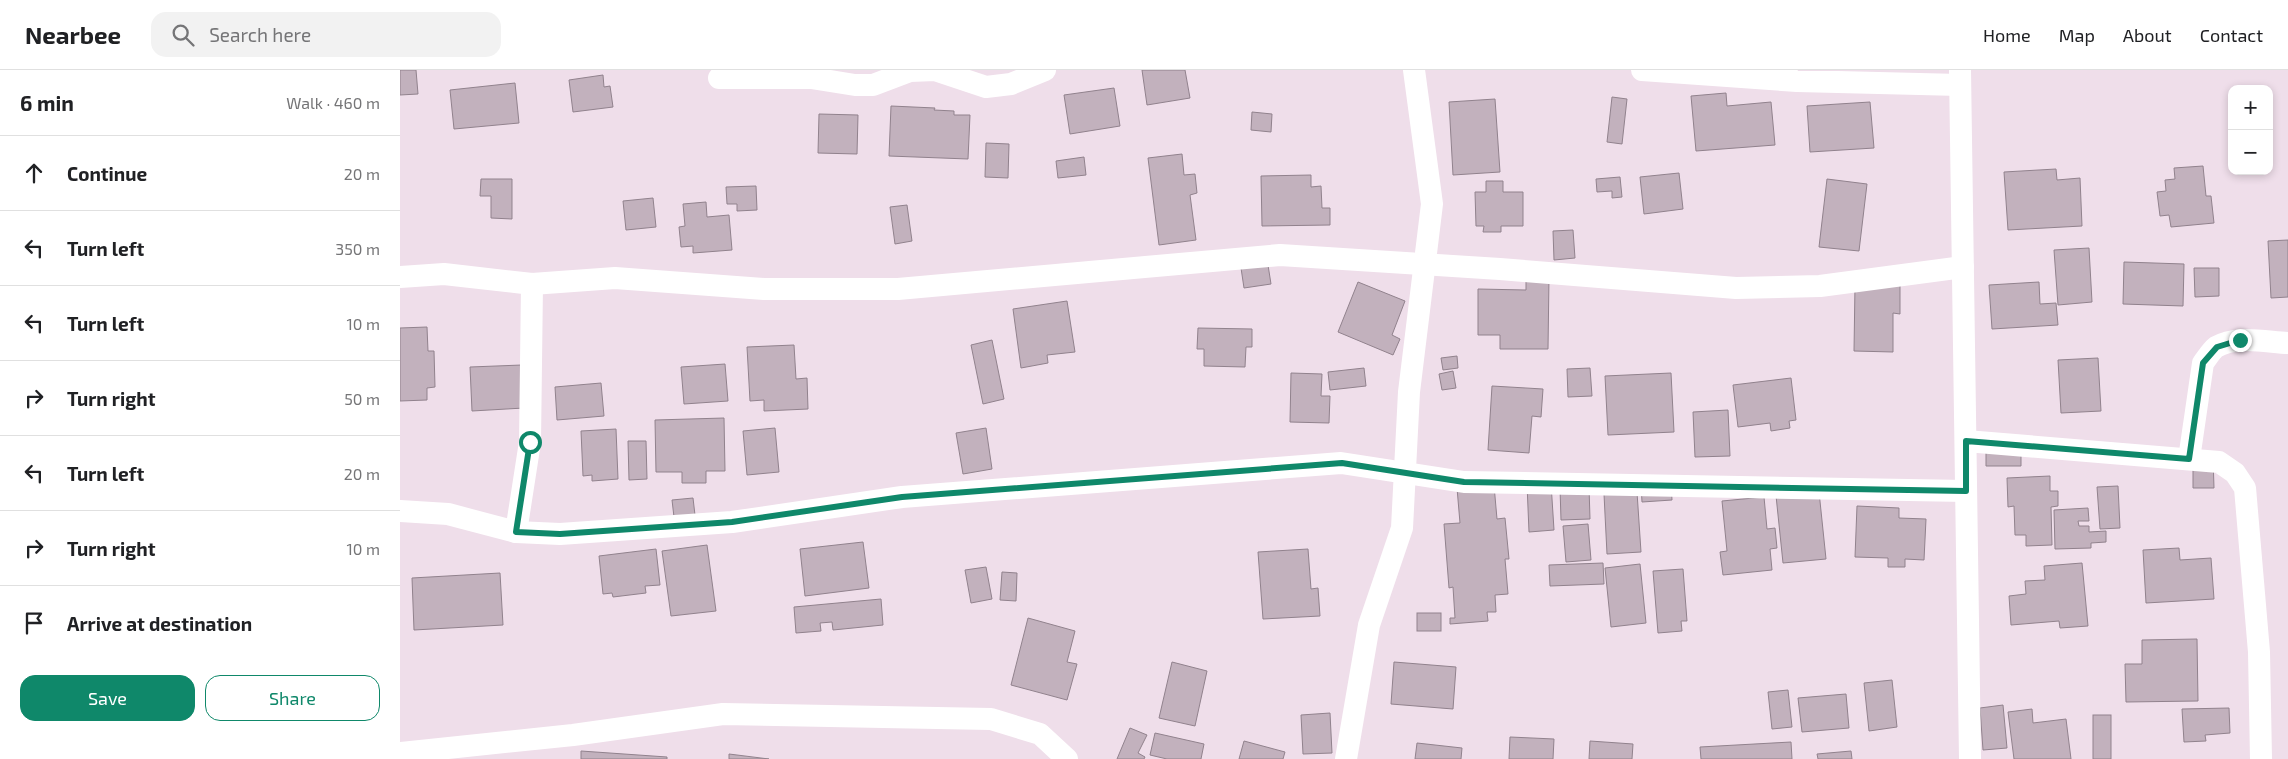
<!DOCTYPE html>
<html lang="en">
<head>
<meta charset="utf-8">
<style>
  body { margin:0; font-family:"Exo 2",sans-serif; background:#f2f2f2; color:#202124 }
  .controls { position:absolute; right:15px; top:15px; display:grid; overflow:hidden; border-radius:10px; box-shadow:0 2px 8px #0003 }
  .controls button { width:45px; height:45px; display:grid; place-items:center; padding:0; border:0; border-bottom:1px solid #e0e0e0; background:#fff; color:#202124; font:25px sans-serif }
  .stop { position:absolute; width:15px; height:15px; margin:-11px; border:4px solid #0f886a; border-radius:50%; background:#fff }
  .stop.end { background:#0f886a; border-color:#fff; box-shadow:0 1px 5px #0008 }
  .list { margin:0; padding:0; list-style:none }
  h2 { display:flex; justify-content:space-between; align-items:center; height:65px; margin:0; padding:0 20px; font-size:21px }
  h2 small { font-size:16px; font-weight:400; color:#757577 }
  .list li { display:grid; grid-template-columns:32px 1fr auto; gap:15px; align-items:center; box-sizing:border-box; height:75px; padding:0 20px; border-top:1px solid #e0e0e0 }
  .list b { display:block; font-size:19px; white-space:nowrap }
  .list em { font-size:16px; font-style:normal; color:#757577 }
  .actions { display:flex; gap:10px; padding:15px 20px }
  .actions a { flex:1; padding:11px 0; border:1px solid #0f886a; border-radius:15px; text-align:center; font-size:18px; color:#0f886a }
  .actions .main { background:#0f886a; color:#fff }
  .icon { flex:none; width:28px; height:28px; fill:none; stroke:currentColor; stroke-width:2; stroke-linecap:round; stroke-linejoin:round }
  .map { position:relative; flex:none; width:1888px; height:689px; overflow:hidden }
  header { display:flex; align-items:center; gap:30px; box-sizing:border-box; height:70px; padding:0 25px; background:#fff; border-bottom:1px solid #e0e0e0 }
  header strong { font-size:24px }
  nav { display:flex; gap:28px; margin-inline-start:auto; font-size:18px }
  .search { width:350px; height:45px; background:#f2f2f2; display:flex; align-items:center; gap:12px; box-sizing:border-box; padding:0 18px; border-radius:15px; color:#757577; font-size:19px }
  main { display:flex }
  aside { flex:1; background:#fff }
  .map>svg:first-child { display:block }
  .building { fill:#c2b1bd; stroke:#91828d }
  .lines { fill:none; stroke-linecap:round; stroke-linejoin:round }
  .minor { stroke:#fff; stroke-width:22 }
  .route { stroke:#0f886a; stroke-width:6 }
</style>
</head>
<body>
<header>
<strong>Nearbee</strong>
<div class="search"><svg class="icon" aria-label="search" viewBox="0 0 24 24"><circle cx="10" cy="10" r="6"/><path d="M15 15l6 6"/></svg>Search here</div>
<nav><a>Home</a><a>Map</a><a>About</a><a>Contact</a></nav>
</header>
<main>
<aside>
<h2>6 min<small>Walk · 460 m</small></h2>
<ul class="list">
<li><svg class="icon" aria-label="ahead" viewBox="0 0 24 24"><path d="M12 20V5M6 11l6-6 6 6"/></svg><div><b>Continue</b></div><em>20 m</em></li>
<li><svg class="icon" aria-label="left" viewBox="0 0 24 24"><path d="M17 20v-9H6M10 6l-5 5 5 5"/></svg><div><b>Turn left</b></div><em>350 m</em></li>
<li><svg class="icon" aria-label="left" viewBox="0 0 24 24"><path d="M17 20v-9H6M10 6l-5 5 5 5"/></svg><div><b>Turn left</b></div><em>10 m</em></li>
<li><svg class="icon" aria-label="right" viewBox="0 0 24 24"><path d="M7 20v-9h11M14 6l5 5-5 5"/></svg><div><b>Turn right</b></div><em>50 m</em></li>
<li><svg class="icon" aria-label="left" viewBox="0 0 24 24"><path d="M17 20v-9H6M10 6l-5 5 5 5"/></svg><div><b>Turn left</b></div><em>20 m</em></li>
<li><svg class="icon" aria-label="right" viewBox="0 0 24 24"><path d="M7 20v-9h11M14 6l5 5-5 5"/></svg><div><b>Turn right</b></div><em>10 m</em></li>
<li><svg class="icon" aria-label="arrive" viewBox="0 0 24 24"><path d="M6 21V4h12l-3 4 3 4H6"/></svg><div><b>Arrive at destination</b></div></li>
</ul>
<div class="actions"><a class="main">Save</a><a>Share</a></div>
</aside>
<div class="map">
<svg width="1888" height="689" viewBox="0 0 1888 689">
  <rect width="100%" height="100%" fill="#efdeea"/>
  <g class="building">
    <path d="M0 0H16L18 24 0 25Z"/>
    <path d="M742 0H785L790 28 747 35Z"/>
    <path d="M203 5 204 17 210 16 213 37 173 42 169 10Z"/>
    <path d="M115 13 119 53 54 59 50 20Z"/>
    <path d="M714 18 720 56 670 64 664 25Z"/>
    <path d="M1326 23 1327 36 1371 32 1375 75 1296 81 1291 26Z"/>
    <path d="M1212 27 1227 29 1222 74 1207 72Z"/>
    <path d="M1095 29 1100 102 1053 105 1049 32Z"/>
    <path d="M1470 32 1474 78 1410 82 1407 36Z"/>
    <path d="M491 36 535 38 534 40 554 41V45H570L568 89 489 86Z"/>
    <path d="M852 42 872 44 871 62 851 60Z"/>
    <path d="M419 44 458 45 457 84 418 83Z"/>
    <path d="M586 73 609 74 608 108 585 107Z"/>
    <path d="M782 84 784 105 795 104 797 123 790 125 796 170 759 175 748 88Z"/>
    <path d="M684 87 686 105 658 108 656 91Z"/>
    <path d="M1803 96 1806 126H1811L1814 153 1771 157 1769 145 1760 146 1757 122 1766 121 1765 110 1775 109 1774 98Z"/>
    <path d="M1656 99 1657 110 1680 108 1682 156 1608 160 1604 102Z"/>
    <path d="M1279 103 1283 139 1244 144 1240 107Z"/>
    <path d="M911 105V117L921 116 922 138H930V155L862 156 861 106Z"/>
    <path d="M1220 107 1222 127 1212 128V121L1197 122 1196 109Z"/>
    <path d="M81 109H112V149L91 148V126H80Z"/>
    <path d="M1427 109 1467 114 1459 181 1419 177Z"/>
    <path d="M1086 111H1103V122H1123V156H1101V162H1083L1084 156H1076L1075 122H1086Z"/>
    <path d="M356 116 357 140 337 141V134H327L326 117Z"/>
    <path d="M253 128 256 157 226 160 223 131Z"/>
    <path d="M306 132 307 147 329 145 332 180 293 183V176L281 177 279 157 285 156 283 134Z"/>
    <path d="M507 135 512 171 495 174 490 137Z"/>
    <path d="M1173 160 1175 188 1154 190 1153 161Z"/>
    <path d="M1888 170V227L1871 228 1868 171Z"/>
    <path d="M1689 178 1692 232 1658 235 1654 180Z"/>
    <path d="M1724 192 1784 194 1783 236 1723 234Z"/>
    <path d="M868 195 871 214 844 218 841 198Z"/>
    <path d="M1794 198H1819V226L1795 227Z"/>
    <path d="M1126 207H1149L1148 279H1100V265H1078V219L1126 220Z"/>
    <path d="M958 212 1005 231 992 265 1000 269 993 285 938 262Z"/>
    <path d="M1639 212 1640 234 1656 233 1658 255 1592 259 1589 215Z"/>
    <path d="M1455 215H1500V244L1493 243V282L1454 281Z"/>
    <path d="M667 231 675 282 647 285 648 293 621 298 613 239Z"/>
    <path d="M27 257 28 281H34L35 317 27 318V330L0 331V258Z"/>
    <path d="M798 258 852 259V277H846L845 297 804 296V279H797Z"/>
    <path d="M592 270 604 329 583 334 571 275Z"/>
    <path d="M394 275 396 309 407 308 408 339 364 341V330L350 331 347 277Z"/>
    <path d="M1057 286 1058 298 1043 300 1041 288Z"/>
    <path d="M1698 288 1701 341 1661 343 1658 290Z"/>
    <path d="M325 294 328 331 284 334 281 297Z"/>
    <path d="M122 295 124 338 72 341 70 297Z"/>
    <path d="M964 298 966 316 930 320 928 302Z"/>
    <path d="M1190 298 1192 326 1168 327 1167 299Z"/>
    <path d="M1053 301 1056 318 1042 320 1039 304Z"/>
    <path d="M891 303 922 304 921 326H930L929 353 890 352Z"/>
    <path d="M1271 303 1274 362 1208 365 1205 306Z"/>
    <path d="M1391 308 1396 350 1389 351 1390 358 1371 361 1370 353 1338 357 1333 315Z"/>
    <path d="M201 313 204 346 157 350 155 317Z"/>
    <path d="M1092 316 1143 319 1141 347 1132 346 1129 383 1088 380Z"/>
    <path d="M1328 340 1330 386 1295 387 1293 342Z"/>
    <path d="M324 348 325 401H306V413H282V402H256L255 350Z"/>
    <path d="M375 358 379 402 347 405 343 361Z"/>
    <path d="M586 358 592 399 563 404 556 363Z"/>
    <path d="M216 359 218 409 192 411V405L183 406 181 361Z"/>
    <path d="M1586 370 1621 371V396H1586Z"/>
    <path d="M228 371H246L247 409 229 410Z"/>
    <path d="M1793 387H1813L1814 418H1793Z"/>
    <path d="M1650 406V421H1658V436L1651 437 1652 475 1626 476V465H1615L1614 436 1608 437 1607 408Z"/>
    <path d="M1418 412 1426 489 1383 493 1375 416Z"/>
    <path d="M1151 413 1154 460 1129 462 1127 414Z"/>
    <path d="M1271 413 1272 430 1242 432 1241 415Z"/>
    <path d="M1094 415 1097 449 1105 448 1109 489H1105L1108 524 1095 525 1096 542H1087L1088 551 1050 554V548H1055L1053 517 1049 518 1044 454 1060 453 1057 418Z"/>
    <path d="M1718 416 1720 458 1700 459 1697 417Z"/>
    <path d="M1189 417 1190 449 1161 450 1160 418Z"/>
    <path d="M1237 422 1241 482 1207 484 1204 424Z"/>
    <path d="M1364 427 1367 459 1375 458 1377 478 1370 479 1372 500 1323 505 1320 482 1327 481 1322 431Z"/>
    <path d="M293 428 295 445 274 447 272 430Z"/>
    <path d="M1457 436 1499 438V448L1526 449 1524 490 1505 489V497H1488V488L1455 487Z"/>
    <path d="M1688 438 1689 451H1678L1679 456H1689V462L1706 461V472L1691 473V478L1655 479 1654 440Z"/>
    <path d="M1188 454 1191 490 1166 492 1163 456Z"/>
    <path d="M463 472 469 518 405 526 400 479Z"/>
    <path d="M307 475 316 541 271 546 262 481Z"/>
    <path d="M1779 478 1780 490 1811 488 1814 529 1746 533 1743 480Z"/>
    <path d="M256 479 260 515 245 516 246 523 213 527 212 523 203 524 199 486Z"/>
    <path d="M908 479 911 519 918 518 920 546 863 549 858 482Z"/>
    <path d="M1203 493 1204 514 1150 516 1149 495Z"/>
    <path d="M1682 493 1688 556 1660 558 1659 551 1611 555 1609 526 1626 524 1625 511 1645 510 1644 496Z"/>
    <path d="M1240 494 1246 553 1211 557 1205 498Z"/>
    <path d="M586 497 592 529 571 533 565 500Z"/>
    <path d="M1283 499 1287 551H1281L1282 561 1258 563 1253 501Z"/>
    <path d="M602 502 617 503 616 531 600 530Z"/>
    <path d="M100 503 103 555 14 560 12 508Z"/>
    <path d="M481 529 483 555 433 560 432 552 420 553 421 561 396 563 394 537Z"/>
    <rect x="1017" y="543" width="24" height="18"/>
    <path d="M628 548 675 561 667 592 677 594 667 630 611 615Z"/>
    <path d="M1797 569 1798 631 1726 632 1725 594H1742V570Z"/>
    <path d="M772 592 807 601 795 656 759 648Z"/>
    <path d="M994 592 1056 597 1053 639 991 634Z"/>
    <path d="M1492 610 1497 657 1469 661 1464 613Z"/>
    <path d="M1388 620 1392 657 1372 659 1368 622Z"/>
    <path d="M1446 624 1449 658 1402 662 1398 628Z"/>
    <path d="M1603 635 1607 678 1583 680 1580 638Z"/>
    <path d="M1829 638 1830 663 1805 665 1806 671 1784 672 1782 639Z"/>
    <path d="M1632 639 1633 653 1666 649 1671 689H1614L1608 642Z"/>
    <path d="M930 643 932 683 903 684 901 645Z"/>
    <rect x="1693" y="645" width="18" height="44"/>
    <path d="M730 658 747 665 738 683 745 687 744 689H717Z"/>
    <path d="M755 663 804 674 801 689H767L750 685Z"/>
    <path d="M1110 667 1154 669 1153 689H1109Z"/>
    <path d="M844 671 885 682 883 689H839Z"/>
    <path d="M1190 671 1233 674 1232 689H1189Z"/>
    <path d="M1391 672 1392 689H1301L1300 677Z"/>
    <path d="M1017 673 1062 678 1061 689H1015Z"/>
    <path d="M181 681 267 687V689H181Z"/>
    <path d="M1451 681 1452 689H1418L1417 684Z"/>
    <path d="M329 684 369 689H329Z"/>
  </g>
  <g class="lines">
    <g class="minor">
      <path d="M1242 0 1397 11 1560 15"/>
      <path d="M1560 0 1570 689"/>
      <path d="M319 8H411L455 15H473L510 1 535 0 586 17 611 14 645 0"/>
      <path d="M0 207 44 204 132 214 215 208 364 219H498L880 185 1100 199 1336 218 1420 216 1563 197"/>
      <path d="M1566 371 1819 392 1835 403 1845 418 1859 582 1861 689"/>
      <path d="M1789 389 1803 293C1807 288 1811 281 1816 277 1836 265 1866 272 1888 273"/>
      <path d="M0 441 48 444 116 462 160 464 332 452 502 427 941 393 1064 412 1566 421"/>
      <path d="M116 462 130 372 132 214"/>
      <path d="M0 683 173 665 323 644 591 649 640 664 667 689"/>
      <path d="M946 689 969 555 1002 458 1009 322 1032 134 1014 0"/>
    </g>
  </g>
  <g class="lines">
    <path class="route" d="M130 372 116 462 160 464 332 452 502 427 942 393 1064 412 1566 421V371L1789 389 1803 293 1817 277 1840 270"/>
  </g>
</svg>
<div class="controls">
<button>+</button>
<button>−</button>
</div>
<div class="stop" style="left:130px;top:372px"></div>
<div class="stop end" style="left:1840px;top:270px"></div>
</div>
</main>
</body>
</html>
